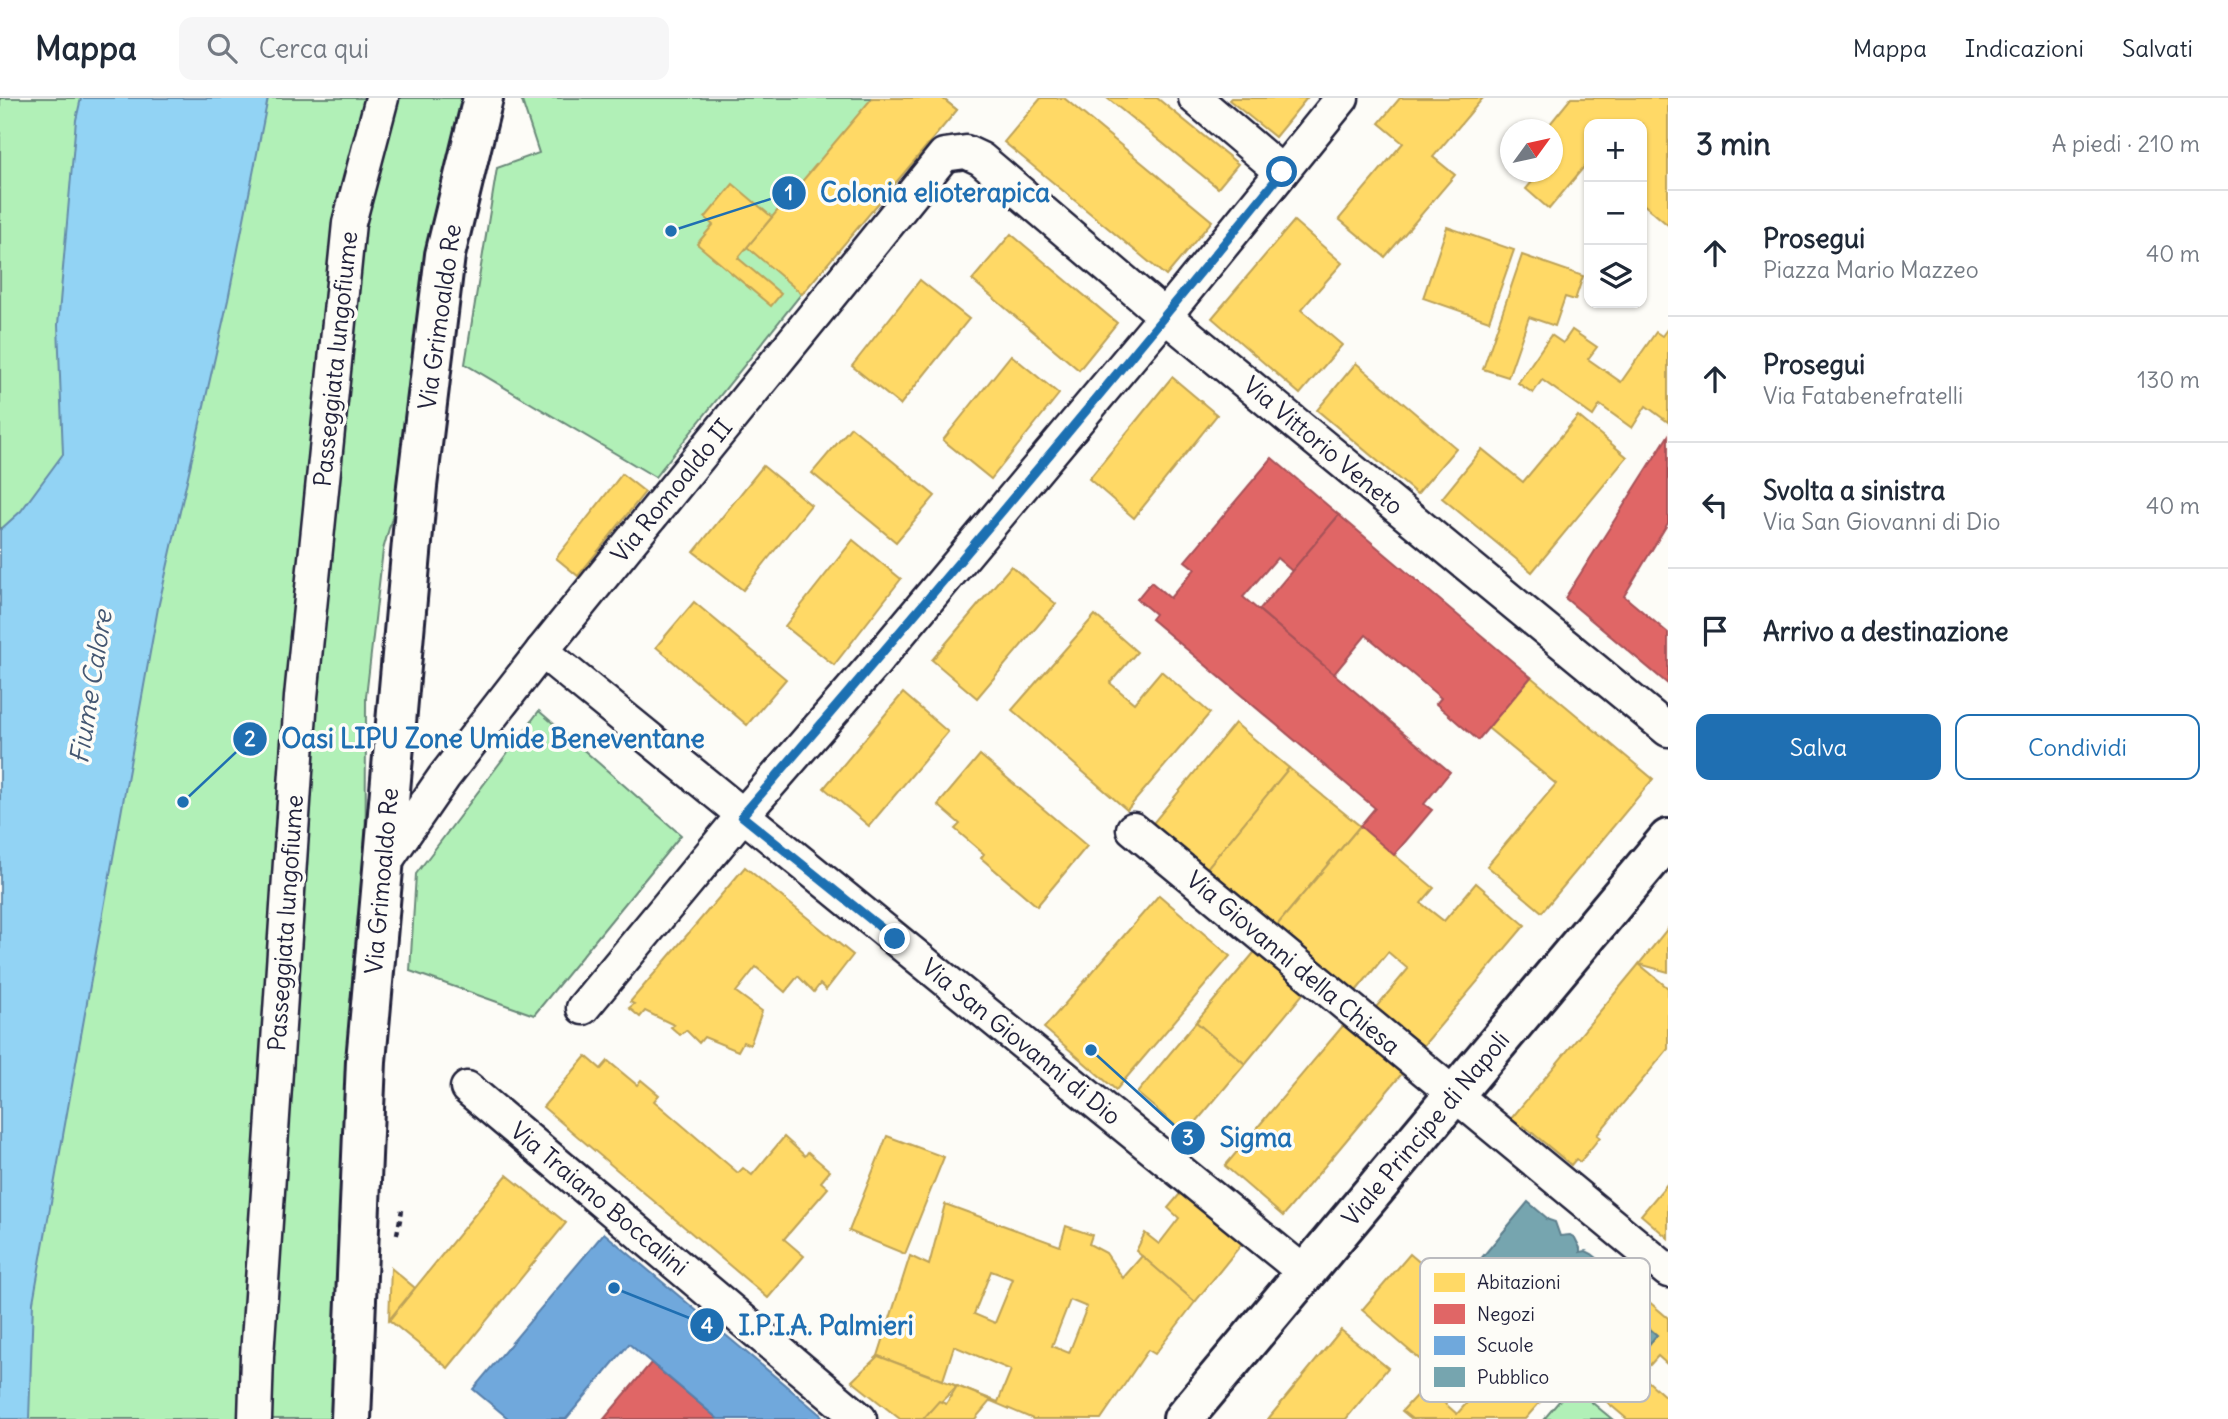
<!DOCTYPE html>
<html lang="it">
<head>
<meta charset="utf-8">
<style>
  body { margin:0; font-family:Delius,sans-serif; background:#f6f6f7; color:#1f2937 }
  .controls { position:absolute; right:21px; top:21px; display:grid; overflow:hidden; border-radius:14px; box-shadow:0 2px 5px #0004 }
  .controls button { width:63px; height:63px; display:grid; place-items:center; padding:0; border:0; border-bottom:2px solid #e0e1e3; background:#fff; color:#1f2937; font:35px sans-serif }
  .compass { position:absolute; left:1500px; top:21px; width:63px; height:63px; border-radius:50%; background:#fff; box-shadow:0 2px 5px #0004; rotate:57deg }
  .stop { position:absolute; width:21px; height:21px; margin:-16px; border:5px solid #1f6fb2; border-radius:50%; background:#fff }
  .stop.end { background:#1f6fb2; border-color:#fff; box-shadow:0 2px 7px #0008 }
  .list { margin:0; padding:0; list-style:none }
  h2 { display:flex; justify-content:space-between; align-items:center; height:91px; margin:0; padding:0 28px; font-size:30px }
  h2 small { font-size:23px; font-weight:400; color:#747a83 }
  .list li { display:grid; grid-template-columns:46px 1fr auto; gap:21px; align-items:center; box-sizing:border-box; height:126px; padding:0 28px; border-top:2px solid #e0e1e3 }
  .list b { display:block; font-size:26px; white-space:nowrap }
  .list p { margin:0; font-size:23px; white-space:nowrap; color:#747a83 }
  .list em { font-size:23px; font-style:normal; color:#747a83 }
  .actions { display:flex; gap:14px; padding:21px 28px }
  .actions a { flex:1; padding:16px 0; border:2px solid #1f6fb2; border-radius:14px; text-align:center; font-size:24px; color:#1f6fb2 }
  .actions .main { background:#1f6fb2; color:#fff }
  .icon { flex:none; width:38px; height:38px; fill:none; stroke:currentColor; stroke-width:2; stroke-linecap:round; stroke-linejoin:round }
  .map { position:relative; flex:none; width:1668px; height:1321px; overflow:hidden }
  header { display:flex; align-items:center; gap:42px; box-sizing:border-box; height:98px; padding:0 35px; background:#fff; border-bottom:2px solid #e0e1e3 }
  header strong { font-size:33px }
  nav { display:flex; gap:38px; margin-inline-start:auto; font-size:24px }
  .search { width:490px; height:63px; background:#f6f6f7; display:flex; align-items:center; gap:18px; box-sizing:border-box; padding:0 24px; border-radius:14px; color:#747a83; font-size:26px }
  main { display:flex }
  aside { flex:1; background:#fff }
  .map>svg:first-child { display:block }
  .green { fill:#b1f0b7; stroke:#6a8979; stroke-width:2 }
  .water { fill:#92d3f4; stroke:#658caa; stroke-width:2 }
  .homes { fill:#ffd966; stroke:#bda259; stroke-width:2; fill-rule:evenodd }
  .shops { fill:#e06666; stroke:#a75259; stroke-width:2 }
  .schools { fill:#6fa8dc; stroke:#5880ac; stroke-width:2 }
  .public { fill:#76a5af; stroke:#5d7e8c; stroke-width:2 }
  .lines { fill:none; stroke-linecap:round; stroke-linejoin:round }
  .street-casing { stroke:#22223b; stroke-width:37 }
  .secondary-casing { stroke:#22223b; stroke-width:44 }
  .path { stroke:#22223b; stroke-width:4.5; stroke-dasharray:5 5; stroke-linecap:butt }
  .street { stroke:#fdfcf7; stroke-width:32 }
  .secondary { stroke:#fdfcf7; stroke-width:38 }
  .route { stroke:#1f6fb2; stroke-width:9 }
  .labels { text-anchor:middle; stroke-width:7; stroke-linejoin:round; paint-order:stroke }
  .street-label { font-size:24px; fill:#22223b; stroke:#fdfcf7 }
  .water-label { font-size:26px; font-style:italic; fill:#445772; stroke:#fdfcf7 }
  .key { fill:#fdfcf7; stroke:#bbbbbf; stroke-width:2 }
  .key-label { font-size:19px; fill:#22223b }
  .leader { fill:none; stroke:#1f6fb2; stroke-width:2.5 }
  .callout-dot { fill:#1f6fb2; stroke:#fdfcf7; stroke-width:2.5 }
  .mark-label { font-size:21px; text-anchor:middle; font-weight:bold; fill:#fff }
  .callout-label { font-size:26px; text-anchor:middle; font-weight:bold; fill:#1f6fb2; stroke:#fdfcf7; stroke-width:7; stroke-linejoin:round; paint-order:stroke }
</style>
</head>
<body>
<header>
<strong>Mappa</strong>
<div class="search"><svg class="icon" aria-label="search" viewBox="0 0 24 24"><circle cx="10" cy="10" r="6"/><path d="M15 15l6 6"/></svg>Cerca qui</div>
<nav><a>Mappa</a><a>Indicazioni</a><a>Salvati</a></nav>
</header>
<main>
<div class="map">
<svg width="1668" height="1321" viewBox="0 0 1668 1321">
  <rect width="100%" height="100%" fill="#fdfcf7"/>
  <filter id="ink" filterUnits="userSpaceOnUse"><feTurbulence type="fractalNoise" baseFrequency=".0143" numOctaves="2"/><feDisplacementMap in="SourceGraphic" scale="14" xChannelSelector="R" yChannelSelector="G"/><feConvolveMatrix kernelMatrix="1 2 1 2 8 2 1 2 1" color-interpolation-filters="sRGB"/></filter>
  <g filter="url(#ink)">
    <g class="green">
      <path d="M0 0H496L443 236 383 452 366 599 364 1321H0Z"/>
      <path d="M521 0H942L957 12 802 195 655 379 465 266 497 70 539 55Z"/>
      <path d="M539 613 681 737 534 917 410 873 416 776Z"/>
      <path d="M1572 1288 1612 1321H1544Z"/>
    </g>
    <path class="water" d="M81 0H268L228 202 158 510 33 1204 29 1321H0V432L21 413 63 356 58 227 76 22Z"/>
    <g class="homes">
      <path d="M872 0H942L957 12 802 196 747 149Z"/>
      <path d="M1041 0H1064L1212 123 1166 178 1004 44Z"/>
      <path d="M1107 0H1157L1238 66 1218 90Z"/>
      <path d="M1231 0H1307L1275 39 1229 2Z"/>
      <path d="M1400 0H1483L1433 59 1455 77 1385 159 1339 121 1403 45 1379 25Z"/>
      <path d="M1571 0H1668V127L1642 105V26H1589V63L1549 111 1526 91 1537 78 1531 74H1552V32H1545Z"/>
      <path d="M733 86 772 119 738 160 781 196 771 208 697 146 713 127 705 120Z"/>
      <path d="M1294 123 1342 165 1301 212 1342 247 1300 296 1212 220Z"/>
      <path d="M1447 129 1514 152 1489 223 1423 200Z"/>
      <path d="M1011 136 1117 225 1079 272 972 182Z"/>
      <path d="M1522 157 1583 178 1575 202 1565 199 1555 228 1529 219 1508 279 1483 271Z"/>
      <path d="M920 182 969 221 900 307 852 268Z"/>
      <path d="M1668 230V324L1646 308 1632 330 1600 307 1593 318 1542 282 1533 295 1518 285 1551 237 1563 245 1572 232 1597 249 1588 261 1621 284 1656 234 1662 238Z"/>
      <path d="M1011 257 1059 296 991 381 943 342Z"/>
      <path d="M1356 265 1456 350 1417 396 1317 312Z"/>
      <path d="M1172 279 1217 317 1134 420 1089 381Z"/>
      <path d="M1578 318 1627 359 1532 474 1442 400 1482 351 1523 384Z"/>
      <path d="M851 329 935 398 896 444 812 375Z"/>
      <path d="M763 368 811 407 743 492 694 454Z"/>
      <path d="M622 376 645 394 578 478 556 460Z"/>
      <path d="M853 442 901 481 834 567 785 528Z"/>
      <path d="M1011 468 1056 506 977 600 932 562Z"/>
      <path d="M694 504 786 581 747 627 656 549Z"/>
      <path d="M1095 517 1137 554 1110 585 1134 605 1161 573 1210 615 1127 712 1012 612Z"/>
      <path d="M1531 579 1653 681 1542 814 1487 768 1556 686 1488 630Z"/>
      <path d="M903 595 948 634 869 728 824 690Z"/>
      <path d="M1235 625 1289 670 1203 775 1149 730Z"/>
      <path d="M980 657 1087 748 1037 808 981 760 984 756 955 731 960 726 938 707Z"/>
      <path d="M1289 670 1360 728 1273 832 1203 775Z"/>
      <path d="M1360 728 1434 790 1421 805 1444 823 1476 785 1525 827 1418 954 1371 915 1408 871 1388 854 1352 898 1273 832Z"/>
      <path d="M745 769 853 857 826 892 820 886 814 894 798 878 785 894 756 869 736 894 762 913 750 947 743 944 738 953 704 939 699 945 686 932 680 937 671 929 674 927 645 913 640 919 629 910 634 906 630 904Z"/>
      <path d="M1159 797 1230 858 1116 992 1044 930Z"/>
      <path d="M1668 830V874L1639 866Z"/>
      <path d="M1258 850 1307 891 1245 966 1196 924Z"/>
      <path d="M1639 866 1668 890V951L1597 1037 1600 1039 1580 1064 1576 1061 1571 1067 1524 1028 1521 1032 1510 1022Z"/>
      <path d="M1347 923 1405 972 1283 1118 1225 1068Z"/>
      <path d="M1196 924 1245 966 1186 1036 1137 995Z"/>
      <path d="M586 958 601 971 608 963 637 987 641 982 659 997 654 1003 738 1075 743 1070 752 1077 784 1039 805 1058 808 1054 830 1073 821 1084 828 1090 784 1141 804 1158 768 1200 543 1009Z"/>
      <path d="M887 1038 944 1059 905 1156 849 1133Z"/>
      <path d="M507 1077 566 1125 448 1270 389 1222Z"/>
      <path d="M1668 1085V1140L1641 1117Z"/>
      <path d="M1185 1090 1244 1143 1195 1204 1136 1153 1145 1135 1159 1146 1179 1120 1168 1110Z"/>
      <path d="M945 1106 1060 1148 1066 1128 1092 1137 1089 1146 1106 1155 1123 1180 1142 1158 1195 1204 1155 1256 1148 1252 1101 1321H1033L949 1285 998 1304 1011 1272 954 1248 943 1282 878 1258 910 1158 929 1167ZM991 1173 1013 1181 995 1225 974 1216ZM1070 1202 1087 1209 1069 1255 1052 1248Z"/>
      <path d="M1410 1156 1500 1233 1452 1289 1362 1212Z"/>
      <path d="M391 1170 415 1190 389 1222Z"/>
      <path d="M1640 1196 1668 1220V1267L1658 1258 1641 1277 1668 1301V1321H1627L1582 1283 1594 1270 1584 1262 1591 1253 1621 1279 1657 1237 1627 1211Z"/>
      <path d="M1341 1232 1388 1270 1346 1321H1268Z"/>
      <path d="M1516 1249 1557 1285 1525 1321H1412L1402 1313 1425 1288 1457 1316Z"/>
      <path d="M878 1258 957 1288 924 1321H900L852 1283Z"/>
      <path d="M957 1288 991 1302 975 1321H923L939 1303 946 1306Z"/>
    </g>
    <g class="shops">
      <path d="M1668 338V425L1624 498 1668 535V586L1565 500Z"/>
      <path d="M1272 360 1339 417 1292 473 1277 460 1243 499 1450 674 1424 706 1432 712 1394 757 1360 728 1375 710 1151 521 1155 516 1137 501 1151 484 1170 500 1195 471 1185 463Z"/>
      <path d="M1339 417 1531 579 1478 642 1436 606 1441 600 1366 537 1334 576 1259 512Z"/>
      <path d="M651 1265 718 1321H604Z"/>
    </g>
    <path class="schools" d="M604 1135 822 1318 819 1321H718L629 1246 566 1321H509L473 1291Z"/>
    <path class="public" d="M1528 1104 1547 1120 1546 1121 1555 1124 1560 1138 1570 1137 1575 1140 1580 1150V1154L1586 1153 1592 1156 1597 1160 1599 1171H1611L1618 1182 1620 1180 1640 1196 1627 1211 1657 1237 1621 1279 1591 1253 1580 1266 1562 1250 1564 1248 1553 1243 1548 1231H1537L1530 1222 1529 1215 1515 1213 1511 1209 1509 1199 1497 1197 1491 1187 1488 1190 1470 1174Z"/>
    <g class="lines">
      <defs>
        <g id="street">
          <path d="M1195 0 1282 74"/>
          <path d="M542 553 1305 1175"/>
          <path d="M1133 731 1668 1173"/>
          <path d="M384 766 444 679 542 553 944 57 966 54 981 61 1165 218 1668 632"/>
          <path d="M583 910 742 718 874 566 1165 218 1342 0"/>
          <path d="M467 990 860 1321"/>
          <path d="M255 1321 257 1258 301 599 349 125 382 0"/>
        </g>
        <g id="secondary">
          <path d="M351 1321 366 963 417 388 445 157 483 0"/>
          <path d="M1183 1321 1668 741"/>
        </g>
      </defs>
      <use href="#street" class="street-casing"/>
      <use href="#secondary" class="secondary-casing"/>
      <path class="path" d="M397 1136 402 1112"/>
      <use href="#street" class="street"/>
      <use href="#secondary" class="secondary"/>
    </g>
  </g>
  <g class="lines" filter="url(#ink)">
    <path class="route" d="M895 841 742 718C925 506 1106 292 1282 74"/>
  </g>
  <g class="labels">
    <g class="street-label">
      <text transform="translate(440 219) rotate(-82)" y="8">Via Grimoaldo Re</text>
      <text transform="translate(336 261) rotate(-84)" y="8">Passeggiata lungofiume</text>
      <text transform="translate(1323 348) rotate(40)" y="8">Via Vittorio Veneto</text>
      <text transform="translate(672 393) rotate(-51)" y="8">Via Romoaldo II</text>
      <text transform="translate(382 783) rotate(-85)" y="8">Via Grimoaldo Re</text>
      <text transform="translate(286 825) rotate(-86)" y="8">Passeggiata lungofiume</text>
      <text transform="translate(1293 865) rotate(40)" y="8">Via Giovanni della Chiesa</text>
      <text transform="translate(1021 944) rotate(39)" y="8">Via San Giovanni di Dio</text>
      <text transform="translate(1426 1031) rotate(-50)" y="8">Viale Principe di Napoli</text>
      <text transform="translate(599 1101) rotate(40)" y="8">Via Traiano Boccalini</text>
    </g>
    <g class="water-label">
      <text transform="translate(91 589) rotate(-81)" y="9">Fiume Calore</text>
    </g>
  </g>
  <rect x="1420" y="1160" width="230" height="144" rx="10" class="key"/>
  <rect x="1434" y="1175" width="31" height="19" fill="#ffd966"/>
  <rect x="1434" y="1206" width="31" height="20" fill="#e06666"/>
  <rect x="1434" y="1238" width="31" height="19" fill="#6fa8dc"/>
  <rect x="1434" y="1269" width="31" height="20" fill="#76a5af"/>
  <g class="key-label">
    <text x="1477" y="1191">Abitazioni</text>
    <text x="1477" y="1223">Negozi</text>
    <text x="1477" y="1254">Scuole</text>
    <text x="1477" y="1286">Pubblico</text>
  </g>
  <path class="leader" d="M671 133L789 95M183 704L250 641M1091 952L1188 1040M614 1190L707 1227"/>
  <g class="callout-dot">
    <circle cx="671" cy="133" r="7"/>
    <circle cx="183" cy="704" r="7"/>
    <circle cx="1091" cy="952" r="7"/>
    <circle cx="614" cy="1190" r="7"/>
    <circle cx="789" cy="95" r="18"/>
    <circle cx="250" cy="641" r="18"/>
    <circle cx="1188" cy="1040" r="18"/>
    <circle cx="707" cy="1227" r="18"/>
  </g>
  <g class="mark-label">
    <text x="789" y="102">1</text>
    <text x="250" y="648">2</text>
    <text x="1188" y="1047">3</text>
    <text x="707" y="1235">4</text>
  </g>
  <g class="callout-label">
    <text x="935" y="104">Colonia elioterapica</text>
    <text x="493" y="650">Oasi LIPU Zone Umide Beneventane</text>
    <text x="1256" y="1049">Sigma</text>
    <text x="826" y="1237">I.P.I.A. Palmieri</text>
  </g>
</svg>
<div class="controls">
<button>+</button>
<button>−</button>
<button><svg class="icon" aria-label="layers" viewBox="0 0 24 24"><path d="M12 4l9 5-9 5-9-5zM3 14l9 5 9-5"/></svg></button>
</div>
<svg class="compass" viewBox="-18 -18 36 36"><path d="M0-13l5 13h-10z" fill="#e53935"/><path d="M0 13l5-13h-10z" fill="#747a83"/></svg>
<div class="stop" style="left:1282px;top:74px"></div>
<div class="stop end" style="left:895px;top:841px"></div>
</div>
<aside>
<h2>3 min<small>A piedi · 210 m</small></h2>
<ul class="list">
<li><svg class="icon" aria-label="ahead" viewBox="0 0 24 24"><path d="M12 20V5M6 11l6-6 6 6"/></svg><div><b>Prosegui</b><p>Piazza Mario Mazzeo</p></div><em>40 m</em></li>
<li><svg class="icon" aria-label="ahead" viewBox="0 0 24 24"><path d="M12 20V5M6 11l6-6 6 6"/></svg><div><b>Prosegui</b><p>Via Fatabenefratelli</p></div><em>130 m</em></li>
<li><svg class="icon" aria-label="left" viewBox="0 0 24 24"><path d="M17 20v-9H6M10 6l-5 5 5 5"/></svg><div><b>Svolta a sinistra</b><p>Via San Giovanni di Dio</p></div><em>40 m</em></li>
<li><svg class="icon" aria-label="arrive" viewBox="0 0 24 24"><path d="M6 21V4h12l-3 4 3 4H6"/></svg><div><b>Arrivo a destinazione</b></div></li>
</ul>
<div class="actions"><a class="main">Salva</a><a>Condividi</a></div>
</aside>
</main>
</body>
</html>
